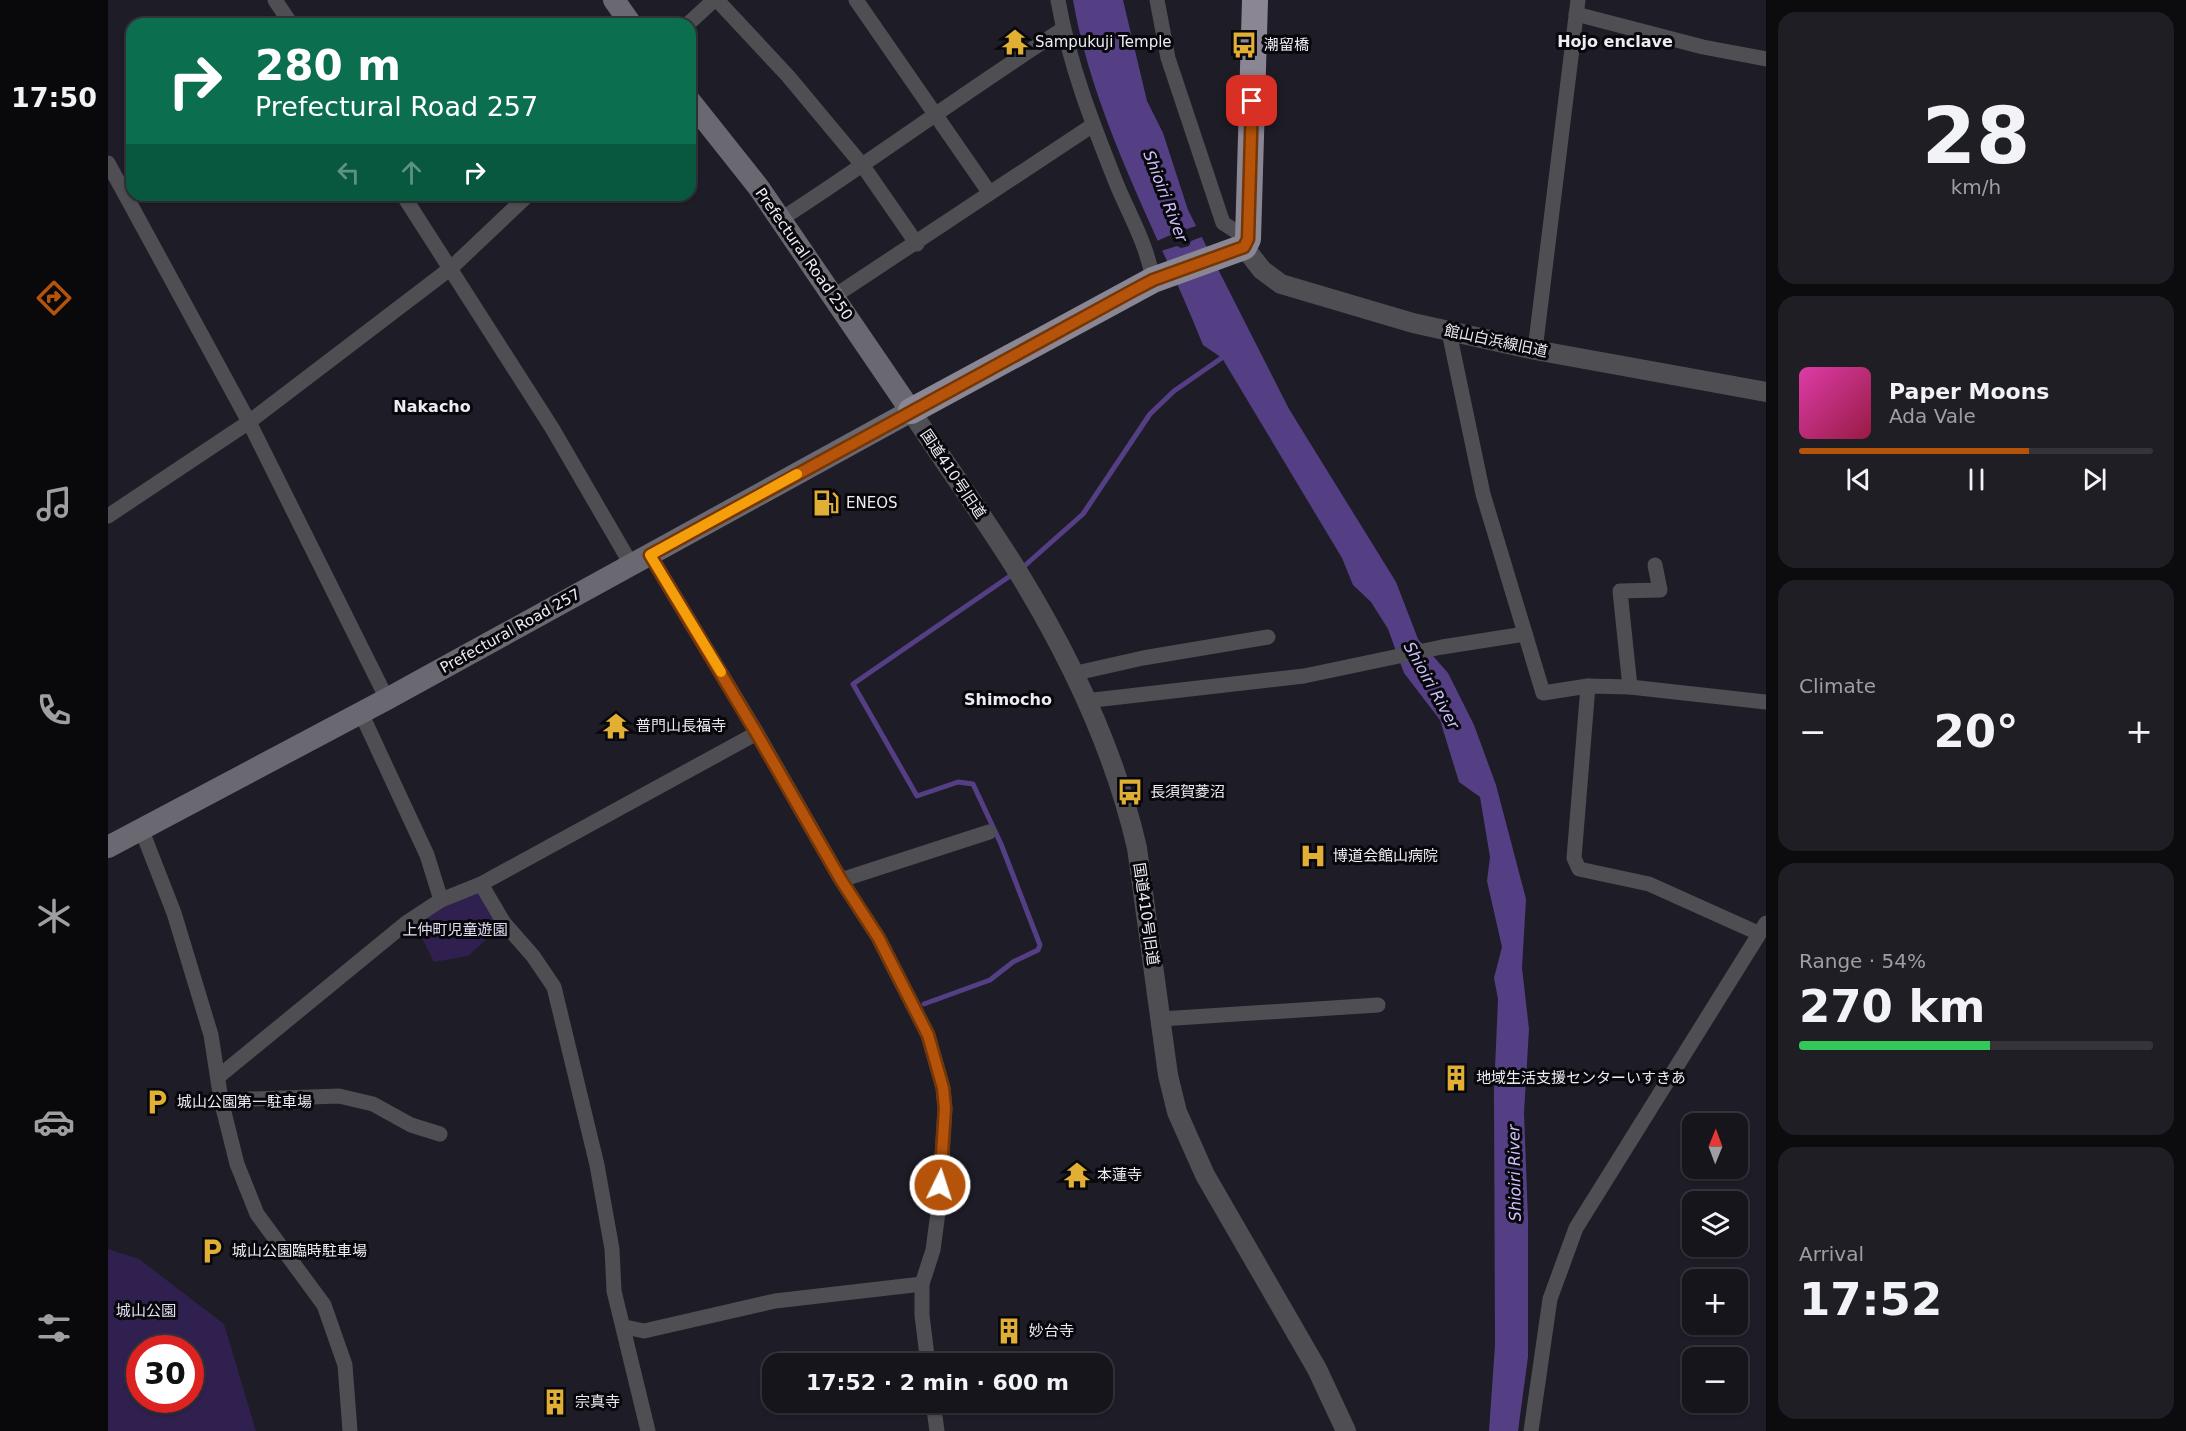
<!DOCTYPE html>
<meta charset="utf-8">
<style>
body{margin:0;font-family:"DejaVu Sans","Noto Sans JP",sans-serif;background:#1f1e25;color:#f1f3f6;height:100vh;display:flex;flex-direction:column;font-size:22px;white-space:nowrap}
*{box-sizing:border-box;margin:0}
p{font-size:20px;color:#9e9fa3}
.icon{flex:none;width:33px;height:33px;fill:none;stroke:currentColor;stroke-width:2;stroke-linecap:round;stroke-linejoin:round}
.map{position:relative;flex:1;overflow:hidden}
.details{display:flex;flex-direction:column;gap:12px;padding:12px;background:#0c0c0f;width:420px}
.details>*{flex:none}
.guide{position:absolute;left:18px;top:18px;width:570px;height:183px;border-radius:18px;box-shadow:0 2px 4px #0004,0 0 0 2px #35343b;background:#0b6e4f;color:#fff;overflow:hidden}
.needle{width:39px;rotate:1deg}
.tools{position:absolute;left:1574px;top:1113px;display:grid;gap:12px}
.tools a{display:grid;place-items:center;width:66px;height:66px;border-radius:12px;background:#16151c;box-shadow:0 2px 4px #0004,0 0 0 2px #35343b;font-size:30px}
.speed{position:absolute;left:18px;top:1335px;display:flex;gap:12px;font-size:30px;font-weight:700;text-align:center}
.speed>*{display:grid;place-content:center;width:78px;height:78px;border-radius:50%;background:#16151c;box-shadow:0 2px 4px #0004,0 0 0 2px #35343b;line-height:1}
.speed .limit{border:9px solid #d22;background:#fff;color:#111}
.pin{position:absolute;display:grid;place-items:center;width:51px;height:51px;color:#fff;margin:-26px;border-radius:12px;box-shadow:0 3px 9px #0006}
.me{position:absolute;width:66px;margin:-33px;rotate:4deg;stroke-linejoin:round;filter:drop-shadow(0 0 4px #0008)}
.turn{display:flex;align-items:center;gap:21px;height:126px;padding:0 30px;font-size:27px}
.turn .icon{width:78px;height:78px;stroke-width:2.5}
.turn b{display:block;font-size:42px;line-height:51px}
.lanes{display:flex;align-items:center;height:57px;padding:0 30px;background:#0003;justify-content:center;gap:30px;direction:ltr}
.lanes .off{opacity:.35}
.big{font-size:45px;font-weight:800;line-height:1.1}
.details .card{flex:1;display:flex;flex-direction:column;justify-content:center;gap:9px;min-width:0;padding:0 21px;border-radius:18px;background:#1f1e25}
.details .dial{align-items:center;gap:0}
.dial b{font-size:78px;line-height:1}
.song{display:flex;align-items:center;gap:18px}
.cover{width:72px;height:72px;border-radius:9px;background:linear-gradient(135deg,hsl(320 70% 55%),hsl(340 70% 35%))}
.played{height:6px;border-radius:3px;background:linear-gradient(90deg,#b45309 65%,#35343b 65%)}
.keys{display:flex;justify-content:space-around;direction:ltr}
.heat{display:flex;justify-content:space-between;align-items:center;font-size:33px;direction:ltr}
.charge{height:9px;border-radius:4px;background:linear-gradient(90deg,#34c759 54%,#35343b 0)}
.trip{position:absolute;left:654px;top:1353px;width:351px;height:60px;border-radius:18px;background:#16151c;box-shadow:0 2px 4px #0004,0 0 0 2px #35343b;font-weight:800;line-height:60px;text-align:center}
main{display:flex;flex:1;min-height:0}
.menu{display:flex;flex-direction:column;width:108px;justify-content:space-around;align-items:center;background:#09080b;color:#9e9fa3}
.menu .icon{width:42px;height:42px}
.menu .current{color:#b45309}
.menu b{font-size:27px;color:#f1f3f6}
.map>svg:first-child{display:block}
.green{fill:#2f204f;fill-rule:evenodd}
.water{fill:#543f85}
.pier{fill:#1e1c26}
.lines{fill:none;stroke-linecap:round;stroke-linejoin:round}
.stream{stroke:#543f85;stroke-width:5}
.minor{stroke:#4f4e53;stroke-width:15}
.tertiary{stroke:#4f4e53;stroke-width:20}
.secondary{stroke:#6a6972;stroke-width:22}
.trunk{stroke:#8a8694;stroke-width:26}
.route-casing{stroke:#753606;stroke-width:15}
.route{stroke:#b45309;stroke-width:10}
.slow{stroke:#f59e0b;stroke-width:10}
.labels{text-anchor:middle;stroke-width:6;stroke-linejoin:round;paint-order:stroke}
.poi-label{font-size:15px;fill:#edebf3;stroke:#08070b;text-anchor:start}
.street-label{font-size:15px;fill:#edebf3;stroke:#08070b}
.park-label{font-size:15px;fill:#e2def3;stroke:#08070b}
.neighbourhood-label{font-size:16px;font-weight:bold;fill:#edebf3;stroke:#08070b}
.water-label{font-size:16px;font-style:italic;fill:#cfc1ff;stroke:#08070b}
</style>
<main>
<nav class="menu">
<b>17:50</b>
<svg class="icon current" aria-label="directions" viewBox="0 0 24 24"><path d="M12 3l9 9-9 9-9-9zM9 14v-3h6M13 9l2 2-2 2"/></svg>
<svg class="icon" aria-label="music" viewBox="0 0 24 24"><path d="M9 18V5l10-2v13"/><circle cx="6" cy="18" r="3"/><circle cx="16" cy="16" r="3"/></svg>
<svg class="icon" aria-label="phone" viewBox="0 0 24 24"><path d="M5 4h4l2 5-3 2q2 4 5 5l2-3 5 2v4C11 20 4 13 5 4z"/></svg>
<svg class="icon" aria-label="climate" viewBox="0 0 24 24"><path d="M12 3v18M4 7l16 10M4 17L20 7"/></svg>
<svg class="icon" aria-label="car" viewBox="0 0 24 24"><path d="M5 17H2v-5l4-1 3-4h7l3 4 3 1v5h-3M9 17h6M6 11h13"/><circle cx="7" cy="17" r="2"/><circle cx="17" cy="17" r="2"/></svg>
<svg class="icon" aria-label="filters" viewBox="0 0 24 24"><path d="M4 7h16M4 17h16"/><circle cx="9" cy="7" r="2"/><circle cx="15" cy="17" r="2"/></svg>
</nav>
<div class="map">
<svg width="1658" height="1431" viewBox="0 0 1658 1431">
<rect width="100%" height="100%" fill="#1e1c26"/>
<!-- green -->
<g class="green">
<path d="M370,891L392,927L360,956L326,962L307,924L335,905Z"/>
<path d="M0,1249L31,1259L116,1324L148,1431H0ZM32,1348H82V1400H32Z"/>
</g>
<!-- water -->
<path class="water" d="M965,0H1015L1039,101L1055,133L1080,210L1181,409L1288,582L1310,639L1340,673L1366,725L1388,785L1418,899L1414,968L1421,1029L1416,1113L1420,1219V1357L1410,1431H1381L1387,1345L1386,1092L1390,999L1386,978L1394,947L1379,881L1382,857L1372,797L1351,782L1332,720L1296,673L1280,629L1263,602L1245,585L1234,558L1114,358L1095,345C1050,232 986,121 965,0Z"/>
<!-- pier -->
<path class="pier" d="M1091,225L1096,236L1083,241L1081,246L1073,248L1069,246L1053,251L1049,241L1065,234L1067,230L1074,227L1079,229Z"/>
<g class="lines">
<!-- stream -->
<g class="stream">
<path d="M913,569L975,514L1042,414L1066,391L1118,355"/>
<path d="M816,1004L882,980L905,962L930,950L932,945L893,844L865,784L850,782L809,796L745,684L905,574"/>
</g>
<!-- minor -->
<g class="minor">
<path d="M167,0L183,24"/>
<path d="M609,0L680,76L755,166L809,244"/>
<path d="M748,0L881,192"/>
<path d="M950,0C961,64 985,125 1009,185C1023,218 1039,245 1045,280"/>
<path d="M1049,0L1060,58L1115,223L1140,239"/>
<path d="M1468,14L1595,47L1658,59"/>
<path d="M580,24L606,0"/>
<path d="M0,163L141,422L279,699"/>
<path d="M295,195L444,428L523,564"/>
<path d="M673,219C768,158 859,90 955,29"/>
<path d="M725,297L985,125"/>
<path d="M1341,332L1375,494L1435,693L1480,686L1522,687L1658,702"/>
<path d="M1427,350L1470,0"/>
<path d="M0,516L141,422L343,268L420,195"/>
<path d="M542,555L649,733L733,880L770,937L820,1035L835,1088L837,1109L831,1205L825,1250L814,1284V1315L820,1364"/>
<path d="M964,674L1035,658L1160,637"/>
<path d="M1480,686L1466,858L1471,869L1541,884L1650,933"/>
<path d="M1522,687L1512,591L1552,590L1547,565"/>
<path d="M977,701L1196,676L1334,647L1417,634"/>
<path d="M34,831L66,913L103,1035L113,1100L129,1164L149,1214L216,1305L237,1365L242,1431"/>
<path d="M733,880L881,832"/>
<path d="M373,884L396,923L425,956L446,987L489,1165L504,1249L506,1291L540,1431"/>
<path d="M333,900L373,884L649,733"/>
<path d="M1053,1019L1270,1005"/>
<path d="M110,1077L298,923L333,900L319,855L253,713"/>
<path d="M113,1100L231,1096L265,1104L303,1125L332,1134"/>
<path d="M517,1327L536,1331L667,1301L814,1284"/>
<path d="M825,1402L829,1431"/>
<path d="M1423,1431L1442,1299L1468,1228L1658,923"/>
</g>
<!-- tertiary -->
<g class="tertiary">
<path d="M1136,247L1154,270L1173,284L1305,323L1427,350L1658,392"/>
<path d="M803,411C838,465 876,517 910,572C961,655 1007,752 1029,848L1060,1075L1069,1112L1097,1175L1209,1369L1238,1431"/>
</g>
<!-- secondary -->
<g class="secondary">
<path d="M506,0L523,24"/>
<path d="M0,847L279,699L803,411L651,188L582,101"/>
</g>
<!-- trunk -->
<path class="trunk" d="M803,411L1045,280L1136,247L1140,239L1147,0"/>
</g>
<g class="lines">
<!-- route casing -->
<g class="route-casing">
<path id="route" d="M832,1185L837,1108L835,1088L820,1035L770,937L733,880L649,734L542,555L1026,290L1045,280L1136,247L1140,239L1144,101"/>
</g>
<!-- route -->
<use href="#route" class="route"/>
<!-- slow -->
<path class="slow" d="M613,672L542,555L689,474"/>
</g>
<!-- icons -->
<defs>
<g id="temple-bare" transform="scale(2.07)"><path d="M0-6L5-2H3V0L6.5 2.5H4V6H1.5V3h-3V6H-4V2.5H-6.5L-3 0V-2H-5Z" fill="#e1af34" stroke="#08070b" stroke-width="2.5" paint-order="stroke"/></g>
<g id="bus-bare" transform="scale(2.07)"><path d="M-5-6H5V4H4V6H2V4H-2V6H-4V4H-5ZM-3.5-4V0h7V-4ZM-3.5 1.2v1.5H-2V1.2ZM2 1.2v1.5H3.5V1.2Z" fill="#e1af34" stroke="#08070b" stroke-width="2.5" paint-order="stroke"/></g>
<g id="fuel-bare" transform="scale(2.07)"><path d="M-5.5-6h7V0h2V4h1.3V-2.5L3-4.5l.8-.8L6-3V5H2.5V1h-1V6h-7ZM-4.2-4.7v3.2H.2V-4.7Z" fill="#e1af34" stroke="#08070b" stroke-width="2.5" paint-order="stroke"/></g>
<g id="hospital-bare" transform="scale(2.07)"><path d="M-5-5h3v3.5h4V-5h3V5h-3V1.5h-4V5h-3Z" fill="#e1af34" stroke="#08070b" stroke-width="2.5" paint-order="stroke"/></g>
<g id="building-bare" transform="scale(2.07)"><path d="M-4-6H4V6H1V3H-1V6H-4ZM-2.5-4.3h1.7v1.8h-1.7ZM.8-4.3h1.7v1.8H.8ZM-2.5-1h1.7V.8h-1.7ZM.8-1h1.7V.8H.8Z" fill="#e1af34" stroke="#08070b" stroke-width="2.5" paint-order="stroke"/></g>
<g id="parking-bare" transform="scale(2.07)"><path d="M-3.5-5.5H1a3.5 3.5 0 0 1 0 7H-1V5.5H-3.5ZM-1-3.4V-.6H.8a1.4 1.4 0 0 0 0-2.8Z" fill="#e1af34" stroke="#08070b" stroke-width="2.5" paint-order="stroke"/></g>
</defs>
<g fill-rule="evenodd">
<use href="#temple-bare" x="907" y="42"/>
<use href="#bus-bare" x="1136" y="45"/>
<use href="#fuel-bare" x="718" y="503"/>
<use href="#temple-bare" x="508" y="726"/>
<use href="#bus-bare" x="1022" y="792"/>
<use href="#hospital-bare" x="1205" y="856"/>
<use href="#building-bare" x="1348" y="1078"/>
<use href="#parking-bare" x="49" y="1102"/>
<use href="#temple-bare" x="969" y="1175"/>
<use href="#parking-bare" x="104" y="1251"/>
<use href="#building-bare" x="901" y="1331"/>
<use href="#building-bare" x="447" y="1402"/>
</g>
<g class="labels">
<!-- poi labels -->
<g class="poi-label">
<text x="927" y="47">Sampukuji Temple</text>
<text x="1156" y="50">潮留橋</text>
<text x="738" y="508">ENEOS</text>
<text x="528" y="731">普門山長福寺</text>
<text x="1042" y="797">長須賀菱沼</text>
<text x="1225" y="861">博道会館山病院</text>
<text x="1368" y="1083">地域生活支援センターいすきあ</text>
<text x="69" y="1107">城山公園第一駐車場</text>
<text x="989" y="1180">本蓮寺</text>
<text x="124" y="1256">城山公園臨時駐車場</text>
<text x="921" y="1336">妙台寺</text>
<text x="467" y="1407">宗真寺</text>
</g>
<!-- street labels -->
<g class="street-label">
<text transform="translate(696 254) rotate(55)" y="5">Prefectural Road 250</text>
<text transform="translate(1388 341) rotate(12)" y="5">館山白浜線旧道</text>
<text transform="translate(845 474) rotate(56)" y="5">国道410号旧道</text>
<text transform="translate(402 631) rotate(-29)" y="5">Prefectural Road 257</text>
<text transform="translate(1038 914) rotate(82)" y="5">国道410号旧道</text>
</g>
<!-- park labels -->
<g class="park-label">
<text x="347" y="935">上仲町児童遊園</text>
<text x="38" y="1316">城山公園</text>
</g>
<!-- neighbourhood labels -->
<g class="neighbourhood-label">
<text x="1507" y="47">Hojo enclave</text>
<text x="324" y="412">Nakacho</text>
<text x="900" y="705">Shimocho</text>
</g>
<!-- water labels -->
<g class="water-label">
<text transform="translate(1058 196) rotate(69)" y="6">Shioiri River</text>
<text transform="translate(1324 685) rotate(61)" y="6">Shioiri River</text>
<text transform="translate(1406 1173) rotate(-91)" y="6">Shioiri River</text>
</g>
</g>
</svg>
<div class="tools">
<a><svg class="needle" viewBox="-14 -14 28 28"><path d="M0-13l5 13h-10z" fill="#e53935"/><path d="M0 13l5-13h-10z" fill="#9e9fa3"/></svg></a>
<a><svg class="icon" aria-label="layers" viewBox="0 0 24 24"><path d="M12 4l9 5-9 5-9-5zM3 14l9 5 9-5"/></svg></a>
<a>+</a>
<a>−</a>
</div>
<div class="speed"><div class="limit">30</div></div>
<div class="pin" style="left:1144px;top:101px;background:#d93025"><svg class="icon" aria-label="arrive" viewBox="0 0 24 24"><path d="M6 21V4h12l-3 4 3 4H6"/></svg></div>
<svg class="me" style="left:832px;top:1185px" viewBox="-20 -20 40 40"><circle r="17" fill="#b45309" stroke="#fff" stroke-width="3"/><path d="M0-11L8 9 0 5-8 9z" fill="#fff"/></svg>
<div class="trip">17:52 · 2 min · 600 m</div>
<div class="guide">
<div class="turn"><svg class="icon" aria-label="right" viewBox="0 0 24 24"><path d="M7 20v-9h11M14 6l5 5-5 5"/></svg><div><b>280 m</b>Prefectural Road 257</div></div>
<div class="lanes"><svg class="icon off" aria-label="left" viewBox="0 0 24 24"><path d="M17 20v-9H6M10 6l-5 5 5 5"/></svg><svg class="icon off" aria-label="ahead" viewBox="0 0 24 24"><path d="M12 20V5M6 11l6-6 6 6"/></svg><svg class="icon" aria-label="right" viewBox="0 0 24 24"><path d="M7 20v-9h11M14 6l5 5-5 5"/></svg></div>
</div>
</div>
<section class="details">
<div class="card dial"><b>28</b><p>km/h</p></div>
<div class="card">
<div class="song"><i class="cover"></i><div><b>Paper Moons</b><p>Ada Vale</p></div></div>
<div class="played"></div>
<div class="keys"><svg class="icon" aria-label="previous" viewBox="0 0 24 24"><path d="M18 5L8 12l10 7zM5 5v14"/></svg><svg class="icon" aria-label="pause" viewBox="0 0 24 24"><path d="M8 5v14M16 5v14"/></svg><svg class="icon" aria-label="next" viewBox="0 0 24 24"><path d="M6 5l10 7-10 7zM19 5v14"/></svg></div>
</div>
<div class="card"><p>Climate</p>
<div class="heat"><a>−</a><b class="big">20°</b><a>+</a></div>
</div>
<div class="card"><p>Range · 54%</p><b class="big">270 km</b><div class="charge"></div></div>
<div class="card"><p>Arrival</p><b class="big">17:52</b></div>
</section>
</main>
